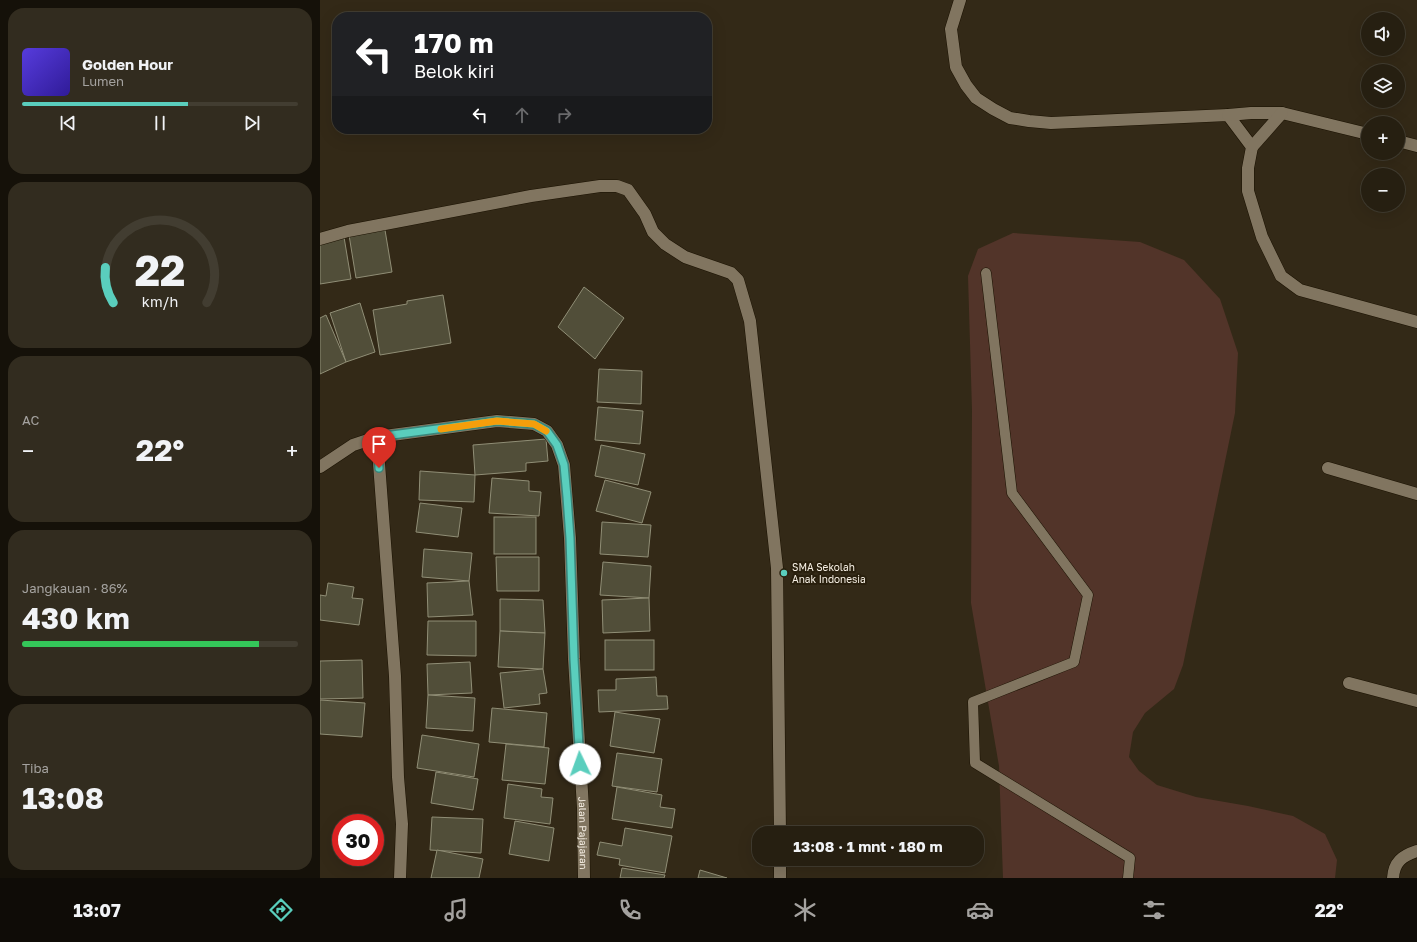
<!DOCTYPE html>
<html lang="id">
<meta charset="utf-8">
<style>
body{margin:0;font-family:"Golos Text",sans-serif;background:#322c1f;color:#f1f3f6;height:100vh;display:flex;flex-direction:column;font-size:15px;white-space:nowrap}
*{box-sizing:border-box;margin:0}
p{font-size:13px;color:#a4a29f}
.icon{flex:none;width:22px;height:22px;fill:none;stroke:currentColor;stroke-width:2;stroke-linecap:round;stroke-linejoin:round}
.map{position:relative;flex:1;overflow:hidden}
.panel{display:flex;flex-direction:column;gap:8px;padding:8px;background:#151109;width:320px}
.panel>*{flex:none}
.banner{position:absolute;left:12px;top:12px;width:380px;height:122px;border-radius:16px;box-shadow:0 4px 16px #0002,0 0 0 1px #423d31;background:#202124;color:#fff;overflow:hidden}
.controls{position:absolute;left:1041px;top:12px;display:grid;gap:8px}
.controls a{display:grid;place-items:center;width:44px;height:44px;border-radius:50%;background:#261f11;box-shadow:0 4px 16px #0002,0 0 0 1px #423d31;font-size:20px}
.speed{position:absolute;left:12px;top:814px;display:flex;gap:8px;font-size:20px;font-weight:700;text-align:center}
.speed>*{display:grid;place-content:center;width:52px;height:52px;border-radius:50%;background:#261f11;box-shadow:0 4px 16px #0002,0 0 0 1px #423d31;line-height:1}
.speed .limit{border:6px solid #d22;background:#fff;color:#111}
.pin{position:absolute;display:grid;place-items:center;width:34px;height:34px;color:#fff;margin:-41px -17px;border-radius:50% 50% 50% 0;rotate:-45deg;box-shadow:0 0 4px #0007}
.pin .icon{rotate:45deg}
.me{position:absolute;width:44px;margin:-22px;rotate:357deg;stroke-linejoin:round;filter:drop-shadow(0 0 3px #0008)}
.turn{display:flex;align-items:center;gap:14px;height:84px;padding:0 16px;font-size:18px}
.turn .icon{width:52px;height:52px;stroke-width:2.5}
.turn b{display:block;font-size:28px;line-height:34px}
.lanes{display:flex;align-items:center;height:38px;padding:0 16px;background:#0003;justify-content:center;gap:20px;direction:ltr}
.lanes .off{opacity:.35}
.big{font-size:30px;font-weight:700;line-height:1.1}
.panel .card{flex:1;display:flex;flex-direction:column;justify-content:center;gap:6px;min-width:0;padding:0 14px;border-radius:16px;background:#322c1f}
.panel .dial{align-items:center;gap:0}
.dial svg{height:104px;overflow:visible;fill:none;stroke:#423d31;stroke-width:7;stroke-linecap:round;text-anchor:middle}
.dial text{fill:#f1f3f6;stroke:none}
.song{display:flex;align-items:center;gap:12px}
.cover{width:48px;height:48px;border-radius:6px;background:linear-gradient(135deg,hsl(250 70% 55%),hsl(250 70% 35%))}
.played{height:4px;border-radius:2px;background:linear-gradient(90deg,#5acebd 60%,#423d31 60%)}
.keys{display:flex;justify-content:space-around;direction:ltr}
.heat{display:flex;justify-content:space-between;align-items:center;font-size:22px;direction:ltr}
.charge{height:6px;border-radius:3px;background:linear-gradient(90deg,#34c759 86%,#423d31 0)}
.trip{position:absolute;left:432px;top:826px;width:232px;height:40px;border-radius:16px;background:#261f11;box-shadow:0 4px 16px #0002,0 0 0 1px #423d31;font-weight:700;line-height:40px;text-align:center}
.dock{display:flex;height:64px;justify-content:space-around;align-items:center;background:#0f0c07;color:#a4a29f}
.dock .icon{width:28px;height:28px}
.dock .active{color:#5acebd}
.dock b{font-size:18px;color:#f1f3f6}
main{display:flex;flex:1;min-height:0}
.map>svg:first-child{display:block}
.green{fill:#523429}
.building{fill:#514e39;stroke:#908e76}
.lines{fill:none;stroke-linecap:round;stroke-linejoin:round}
.lane-casing{stroke:#1b1202;stroke-width:11}
.street-casing{stroke:#1b1202;stroke-width:13}
.lane{stroke:#817560;stroke-width:10}
.street{stroke:#817560;stroke-width:12}
.route-casing{stroke:#3a867b;stroke-width:10}
.route{stroke:#5acebd;stroke-width:7}
.slow{stroke:#f59e0b;stroke-width:7}
.poi-dot{fill:#5acebd;stroke:#291f0d;stroke-width:1.5}
.labels{text-anchor:middle;stroke-width:4;stroke-linejoin:round;paint-order:stroke}
.poi-label{font-size:10px;fill:#f6efe4;stroke:#291f0d;text-anchor:start}
.street-label{font-size:10px;fill:#f6efe4;stroke:#291f0d}
</style>
<main>
<section class="panel">
<div class="card">
<div class="song"><i class="cover"></i><div><b>Golden Hour</b><p>Lumen</p></div></div>
<div class="played"></div>
<div class="keys"><svg class="icon" aria-label="previous" viewBox="0 0 24 24"><path d="M18 5L8 12l10 7zM5 5v14"/></svg><svg class="icon" aria-label="pause" viewBox="0 0 24 24"><path d="M8 5v14M16 5v14"/></svg><svg class="icon" aria-label="next" viewBox="0 0 24 24"><path d="M6 5l10 7-10 7zM19 5v14"/></svg></div>
</div>
<div class="card dial"><svg viewBox="0 0 100 80">
<path d="M14 69A42 42 0 1 1 86 69"/>
<path d="M14 69A42 42 0 0 1 8 42" stroke="#5acebd"/>
<text x="50" y="56" font-size="32" font-weight="700">22</text>
<text x="50" y="72" font-size="11">km/h</text>
</svg></div>
<div class="card"><p>AC</p>
<div class="heat"><a>−</a><b class="big">22°</b><a>+</a></div>
</div>
<div class="card"><p>Jangkauan · 86%</p><b class="big">430 km</b><div class="charge"></div></div>
<div class="card"><p>Tiba</p><b class="big">13:08</b></div>
</section>
<div class="map">
<svg width="1097" height="878" viewBox="0 0 1097 878">
<rect width="100%" height="100%" fill="#332917"/>
<!-- green -->
<path class="green" d="M693,233L820,242L864,260L900,299L918,353L915,413L863,665L854,689L825,713L813,732L809,757L819,771L837,785L876,797L928,806L973,816L1005,834L1017,860L1015,878H683L679,766L651,603L652,410L648,276L658,249Z"/>
<!-- building -->
<g class="building">
<path d="M65,230L72,272L36,278L29,235Z"/>
<path d="M24,237L31,279L0,284V241Z"/>
<path d="M264,287L304,318L275,359L238,327Z"/>
<path d="M123,295L131,343L60,355L53,310L87,304V301Z"/>
<path d="M40,303L55,352L26,362L10,313Z"/>
<path d="M6,315L26,362L0,374V318Z"/>
<path d="M279,369L322,371L321,404L277,402Z"/>
<path d="M278,407L323,411L320,444L275,440Z"/>
<path d="M226,439L228,461L206,463V471L155,475L153,445Z"/>
<path d="M281,445L325,454L318,485L275,476Z"/>
<path d="M100,471L155,475L154,502L99,500Z"/>
<path d="M172,478L209,481V491L221,492L219,516L169,513Z"/>
<path d="M285,480L331,492L322,523L276,511Z"/>
<path d="M100,503L142,508L138,537L96,532Z"/>
<rect x="174" y="517" width="42" height="37"/>
<path d="M282,522L331,525L328,557L280,554Z"/>
<path d="M104,549L152,553L149,581L102,577Z"/>
<path d="M176,557H219V591H177Z"/>
<path d="M283,562L331,566L329,598L280,595Z"/>
<path d="M149,581L153,615L108,617L107,583Z"/>
<path d="M8,583L34,587L32,598L43,599L39,625L0,620V595L6,596Z"/>
<path d="M329,598L330,631L283,633L282,600Z"/>
<path d="M180,599L223,600L225,633L180,631Z"/>
<path d="M108,621H156V656L107,655Z"/>
<path d="M180,631L225,633L223,669L178,667Z"/>
<rect x="285" y="640" width="49" height="30"/>
<path d="M42,660L43,698L0,699V661Z"/>
<path d="M150,662L152,693L108,695L107,664Z"/>
<path d="M223,669L227,693L219,694L220,704L184,708L180,673Z"/>
<path d="M336,677L337,696H347L348,709L279,712L278,690H296V679Z"/>
<path d="M108,695L155,698L153,731L106,728Z"/>
<path d="M0,700L45,703L42,737L0,734Z"/>
<path d="M172,708L227,713L224,747L169,742Z"/>
<path d="M295,712L340,719L334,753L290,746Z"/>
<path d="M102,735L159,744L154,777L97,768Z"/>
<path d="M186,744L229,748L225,784L182,780Z"/>
<path d="M297,753L342,759L337,792L292,786Z"/>
<path d="M116,772L158,779L153,810L111,803Z"/>
<path d="M188,784L222,789L221,797L233,798L230,824L184,818Z"/>
<path d="M297,787L342,795L340,807L355,809L352,828L292,819Z"/>
<path d="M112,817L163,819L161,853L110,850Z"/>
<path d="M195,821L234,828L229,861L189,854Z"/>
<path d="M305,828L352,836L345,873L299,865L300,859L277,855L280,842L302,846Z"/>
<path d="M117,850L163,859L159,878H111Z"/>
<path d="M302,868L345,875L344,878H300Z"/>
<path d="M380,870L407,878H378Z"/>
</g>
<g class="lines">
<!-- lane casing -->
<g class="lane-casing">
<path id="lane" d="M666,273L692,493L768,595L754,662L653,702L655,763L810,858L808,878"/>
</g>
<!-- street casing -->
<g class="street-casing">
<g id="street">
<path d="M640,0L631,29L636,67L646,85L656,98L673,109L690,118L709,121L731,123L908,115L932,147L928,168V191L942,237L961,276L980,290L1097,322"/>
<path d="M908,115L931,113H962L1048,134"/>
<path d="M1078,141L1097,146"/>
<path d="M932,147L962,113"/>
<path d="M0,239L28,231L211,196L280,186H297L308,190L325,214L333,232L345,244L365,257L411,273L418,280L430,321L457,568L460,833"/>
<path d="M57,437L75,676L78,777L82,824L80,878"/>
<path id="s1" d="M0,467L33,445L57,437L177,421L214,424L227,431L237,445L244,465L250,538L254,659L263,808L264,878"/>
<path d="M1008,468L1097,494"/>
<path d="M1029,683L1097,701"/>
<path d="M460,859V878"/>
<path d="M1073,878C1074,862 1082,856 1097,851"/>
</g>
</g>
<!-- lane -->
<use href="#lane" class="lane"/>
<!-- street -->
<use href="#street" class="street"/>
</g>
<g class="lines">
<!-- route casing -->
<g class="route-casing">
<path id="route" d="M59,468L57,437L177,421L214,424L227,431L237,445L244,465L247,497L250,538L254,659L260,764"/>
</g>
<!-- route -->
<use href="#route" class="route"/>
<!-- slow -->
<path class="slow" d="M121,429L177,421L214,424L226,431"/>
</g>
<!-- markers -->
<circle class="poi-dot" cx="464" cy="573" r="4"/>
<g class="labels">
<!-- poi labels -->
<g class="poi-label">
<text x="472" y="571">SMA Sekolah<tspan x="472" dy="12">Anak Indonesia</tspan></text>
</g>
<!-- street labels -->
<g class="street-label">
<text dy="4" stroke="none"><textPath href="#s1" startOffset="645">Jalan Pajajaran</textPath></text>
</g>
</g>
</svg>
<div class="controls">
<a><svg class="icon" aria-label="sound" viewBox="0 0 24 24"><path d="M4 9h4l5-4v14l-5-4H4zM17 9q2 3 0 6"/></svg></a>
<a><svg class="icon" aria-label="layers" viewBox="0 0 24 24"><path d="M12 4l9 5-9 5-9-5zM3 14l9 5 9-5"/></svg></a>
<a>+</a>
<a>−</a>
</div>
<div class="speed"><div class="limit">30</div></div>
<div class="pin" style="left:59px;top:468px;background:#d93025"><svg class="icon" aria-label="arrive" viewBox="0 0 24 24"><path d="M6 21V4h12l-3 4 3 4H6"/></svg></div>
<svg class="me" style="left:260px;top:764px" viewBox="-20 -20 40 40"><circle r="19" fill="#fff"/><path d="M0-13L10 11 0 6-10 11z" fill="#5acebd"/></svg>
<div class="trip">13:08 · 1 mnt · 180 m</div>
<div class="banner">
<div class="turn"><svg class="icon" aria-label="left" viewBox="0 0 24 24"><path d="M17 20v-9H6M10 6l-5 5 5 5"/></svg><div><b>170 m</b>Belok kiri</div></div>
<div class="lanes"><svg class="icon" aria-label="left" viewBox="0 0 24 24"><path d="M17 20v-9H6M10 6l-5 5 5 5"/></svg><svg class="icon off" aria-label="ahead" viewBox="0 0 24 24"><path d="M12 20V5M6 11l6-6 6 6"/></svg><svg class="icon off" aria-label="right" viewBox="0 0 24 24"><path d="M7 20v-9h11M14 6l5 5-5 5"/></svg></div>
</div>
</div>
</main>
<nav class="dock">
<b>13:07</b>
<svg class="icon active" aria-label="directions" viewBox="0 0 24 24"><path d="M12 3l9 9-9 9-9-9zM9 14v-3h6M13 9l2 2-2 2"/></svg>
<svg class="icon" aria-label="music" viewBox="0 0 24 24"><path d="M9 18V5l10-2v13"/><circle cx="6" cy="18" r="3"/><circle cx="16" cy="16" r="3"/></svg>
<svg class="icon" aria-label="phone" viewBox="0 0 24 24"><path d="M5 4h4l2 5-3 2q2 4 5 5l2-3 5 2v4C11 20 4 13 5 4z"/></svg>
<svg class="icon" aria-label="climate" viewBox="0 0 24 24"><path d="M12 3v18M4 7l16 10M4 17L20 7"/></svg>
<svg class="icon" aria-label="car" viewBox="0 0 24 24"><path d="M5 17H2v-5l4-1 3-4h7l3 4 3 1v5h-3M9 17h6M6 11h13"/><circle cx="7" cy="17" r="2"/><circle cx="17" cy="17" r="2"/></svg>
<svg class="icon" aria-label="filters" viewBox="0 0 24 24"><path d="M4 7h16M4 17h16"/><circle cx="9" cy="7" r="2"/><circle cx="15" cy="17" r="2"/></svg>
<b>22°</b>
</nav>
